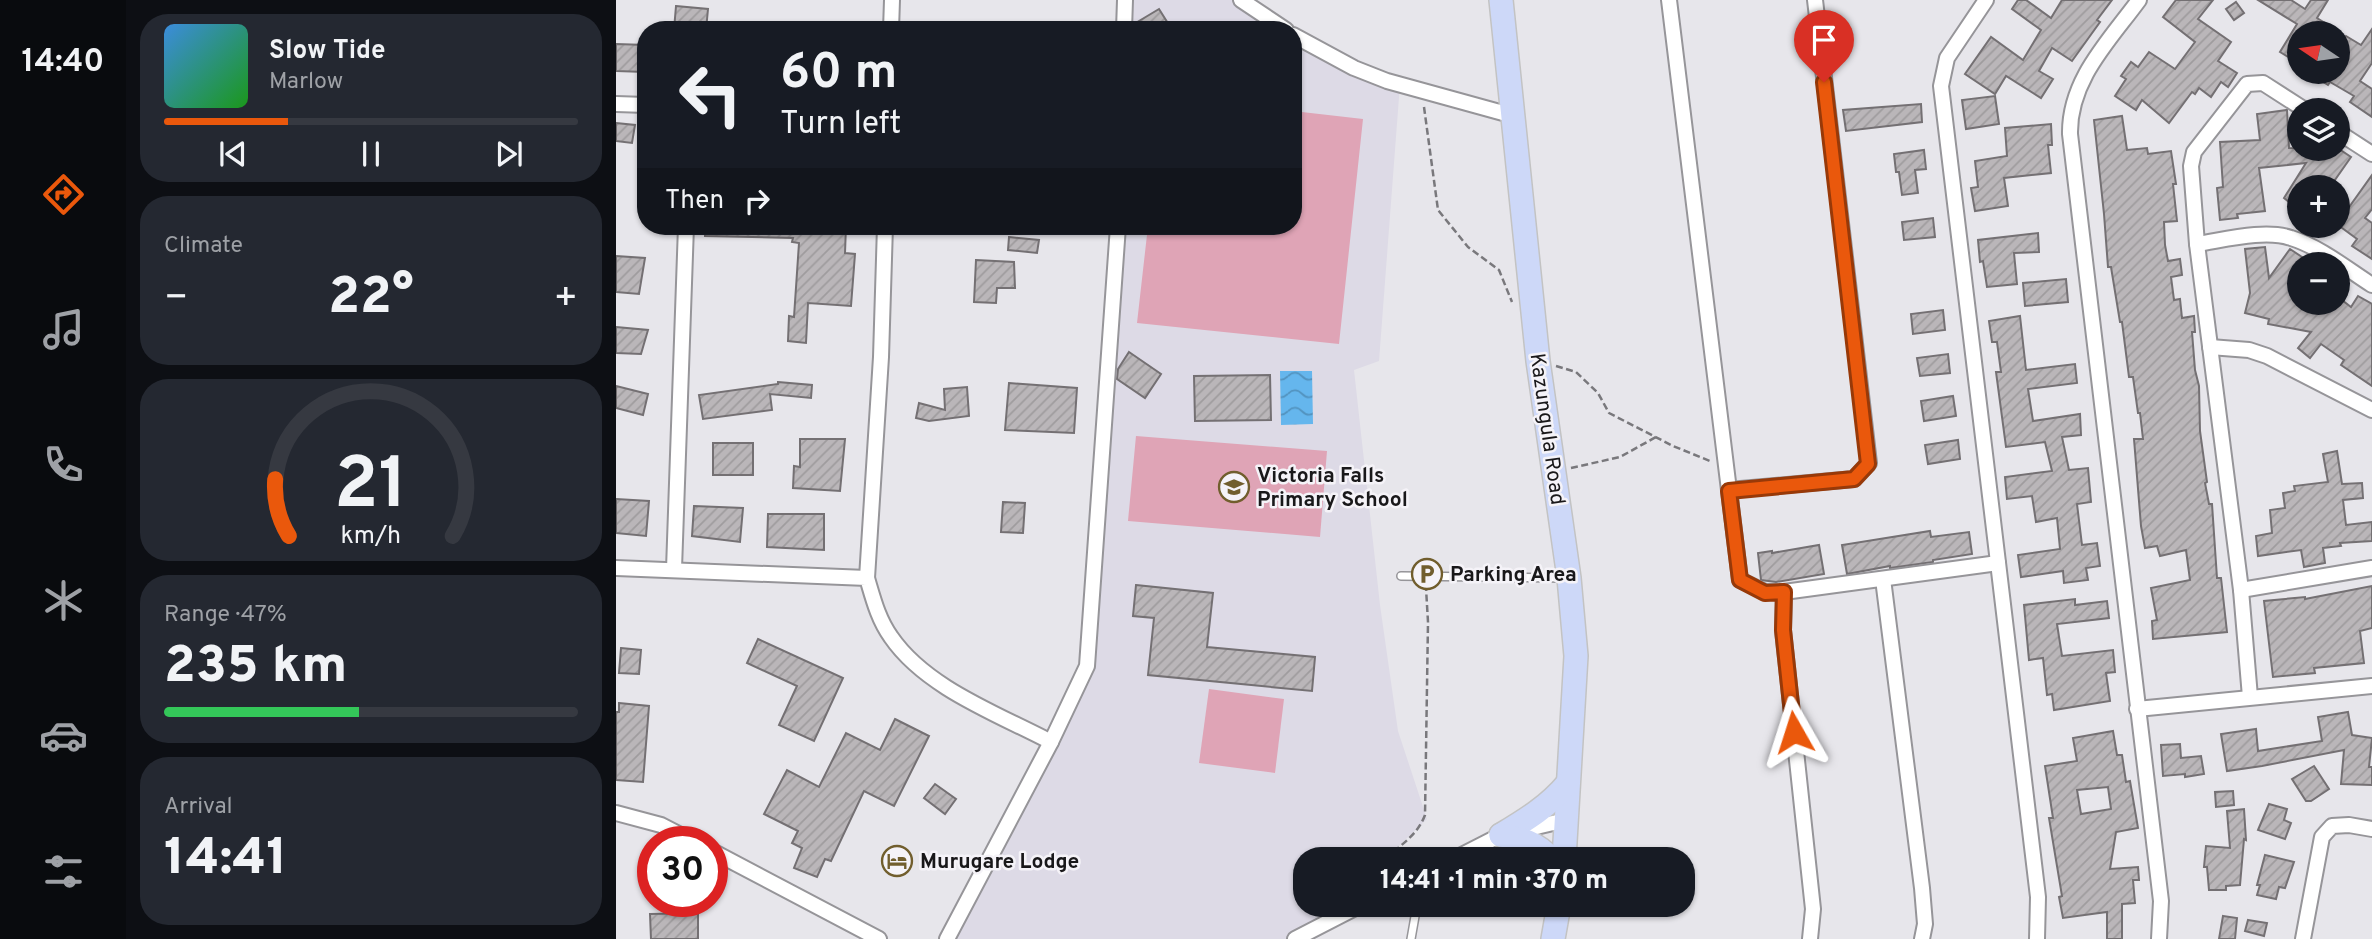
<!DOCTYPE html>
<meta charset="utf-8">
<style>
body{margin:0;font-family:Overpass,sans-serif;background:#242831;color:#f1f3f6;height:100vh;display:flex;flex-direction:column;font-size:26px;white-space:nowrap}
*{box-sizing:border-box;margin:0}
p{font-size:23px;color:#9ea1a6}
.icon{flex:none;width:38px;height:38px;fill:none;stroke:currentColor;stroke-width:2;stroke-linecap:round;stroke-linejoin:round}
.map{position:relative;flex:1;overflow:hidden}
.side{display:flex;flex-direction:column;gap:14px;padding:14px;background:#0d0f14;width:490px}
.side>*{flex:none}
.top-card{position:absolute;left:21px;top:21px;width:665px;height:214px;border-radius:28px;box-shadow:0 2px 5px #0004;background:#171b24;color:#f1f3f6;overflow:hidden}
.needle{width:46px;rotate:283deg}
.buttons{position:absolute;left:1671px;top:21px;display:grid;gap:14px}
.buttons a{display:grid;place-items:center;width:63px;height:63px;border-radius:50%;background:#171b24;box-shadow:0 2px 5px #0004;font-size:35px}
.speed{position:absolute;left:21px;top:826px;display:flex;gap:14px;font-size:35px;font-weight:700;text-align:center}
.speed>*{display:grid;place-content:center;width:91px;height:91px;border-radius:50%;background:#171b24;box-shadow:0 2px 5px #0004;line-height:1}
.speed .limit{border:10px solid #d22;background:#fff;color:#111}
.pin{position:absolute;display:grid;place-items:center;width:60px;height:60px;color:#fff;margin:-72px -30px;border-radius:50% 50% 50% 0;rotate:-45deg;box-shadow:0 0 7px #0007}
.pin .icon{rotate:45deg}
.me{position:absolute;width:77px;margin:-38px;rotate:354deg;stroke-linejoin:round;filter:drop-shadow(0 0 5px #0008)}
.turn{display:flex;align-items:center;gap:24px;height:147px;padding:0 28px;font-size:32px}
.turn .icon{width:91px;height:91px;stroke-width:2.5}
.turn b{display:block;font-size:49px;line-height:60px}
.then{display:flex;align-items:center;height:66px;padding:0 28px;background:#0003;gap:14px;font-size:26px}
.big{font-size:52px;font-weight:800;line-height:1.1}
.side .tile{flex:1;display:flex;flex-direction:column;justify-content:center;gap:10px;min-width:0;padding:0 24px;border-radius:28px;background:#242831}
.side .dial{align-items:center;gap:0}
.dial svg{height:182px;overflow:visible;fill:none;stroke:#363941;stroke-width:7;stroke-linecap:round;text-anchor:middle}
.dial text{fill:#f1f3f6;stroke:none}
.song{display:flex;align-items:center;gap:21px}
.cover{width:84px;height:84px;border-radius:10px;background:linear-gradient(135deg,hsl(210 70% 55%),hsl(120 70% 35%))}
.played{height:7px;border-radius:4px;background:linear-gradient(90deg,#ea580c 30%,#363941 30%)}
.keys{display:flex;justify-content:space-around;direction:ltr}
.heat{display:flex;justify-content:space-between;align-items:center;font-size:38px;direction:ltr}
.charge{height:10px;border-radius:5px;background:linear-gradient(90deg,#34c759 47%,#363941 0)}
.trip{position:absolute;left:677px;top:847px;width:402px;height:70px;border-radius:28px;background:#171b24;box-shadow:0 2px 5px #0004;font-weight:800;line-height:70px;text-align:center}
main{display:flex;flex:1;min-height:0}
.tabs{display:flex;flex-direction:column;width:126px;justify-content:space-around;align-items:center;background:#090b0e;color:#9ea1a6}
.tabs .icon{width:49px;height:49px}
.tabs .active{color:#ea580c}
.tabs b{font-size:32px;color:#f1f3f6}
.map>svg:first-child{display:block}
.built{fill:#dddae6}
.pitch{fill:#dfa4b6}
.water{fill:url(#water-waves)}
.building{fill:url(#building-hatch);stroke:#747073;stroke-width:2;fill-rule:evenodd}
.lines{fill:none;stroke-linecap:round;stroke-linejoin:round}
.lane-casing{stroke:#969599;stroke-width:10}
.street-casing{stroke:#969599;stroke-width:18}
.primary-casing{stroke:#c3c3c3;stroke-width:26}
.path{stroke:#79787c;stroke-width:2.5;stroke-dasharray:7 3.5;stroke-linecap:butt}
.lane{stroke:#fff;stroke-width:7}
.street{stroke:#fff;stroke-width:14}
.primary{stroke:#cdd8f8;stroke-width:23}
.route-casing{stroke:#983908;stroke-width:18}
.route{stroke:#ea580c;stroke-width:12}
.labels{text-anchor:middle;stroke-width:5;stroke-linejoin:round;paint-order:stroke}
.street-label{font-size:21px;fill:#19181a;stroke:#f5f3f8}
.poi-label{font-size:21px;font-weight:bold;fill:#19181a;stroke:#f5f3f8;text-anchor:start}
</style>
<main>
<nav class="tabs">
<b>14:40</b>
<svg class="icon active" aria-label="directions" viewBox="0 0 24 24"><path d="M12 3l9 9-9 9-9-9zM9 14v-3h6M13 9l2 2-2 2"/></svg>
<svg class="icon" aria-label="music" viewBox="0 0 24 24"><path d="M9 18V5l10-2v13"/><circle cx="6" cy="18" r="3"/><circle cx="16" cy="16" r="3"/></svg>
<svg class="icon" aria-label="phone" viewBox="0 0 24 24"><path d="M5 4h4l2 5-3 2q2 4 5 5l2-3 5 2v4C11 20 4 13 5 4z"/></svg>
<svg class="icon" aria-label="climate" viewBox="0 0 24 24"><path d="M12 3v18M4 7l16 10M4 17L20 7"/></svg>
<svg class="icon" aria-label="car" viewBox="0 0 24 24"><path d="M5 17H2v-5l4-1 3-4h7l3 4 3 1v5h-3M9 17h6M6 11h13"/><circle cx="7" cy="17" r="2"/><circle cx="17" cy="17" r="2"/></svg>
<svg class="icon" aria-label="filters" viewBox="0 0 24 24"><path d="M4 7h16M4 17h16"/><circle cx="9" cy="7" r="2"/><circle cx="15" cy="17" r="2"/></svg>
</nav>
<section class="side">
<div class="tile">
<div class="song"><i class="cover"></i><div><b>Slow Tide</b><p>Marlow</p></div></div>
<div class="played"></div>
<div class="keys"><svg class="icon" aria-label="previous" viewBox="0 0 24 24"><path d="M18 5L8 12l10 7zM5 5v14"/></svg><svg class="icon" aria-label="pause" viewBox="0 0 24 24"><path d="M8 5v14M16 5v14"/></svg><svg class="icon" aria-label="next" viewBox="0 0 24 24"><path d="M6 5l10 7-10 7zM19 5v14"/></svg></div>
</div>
<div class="tile"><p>Climate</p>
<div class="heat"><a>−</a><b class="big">22°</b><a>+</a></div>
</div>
<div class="tile dial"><svg viewBox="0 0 100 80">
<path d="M14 69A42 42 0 1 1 86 69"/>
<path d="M14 69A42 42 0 0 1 8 44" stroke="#ea580c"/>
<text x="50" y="56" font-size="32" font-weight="700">21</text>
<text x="50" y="72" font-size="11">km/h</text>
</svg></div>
<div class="tile"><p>Range · 47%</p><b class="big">235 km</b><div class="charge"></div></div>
<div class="tile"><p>Arrival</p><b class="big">14:41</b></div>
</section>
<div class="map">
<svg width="1756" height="939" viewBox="0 0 1756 939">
<defs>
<pattern id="water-waves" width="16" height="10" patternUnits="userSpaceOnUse" patternTransform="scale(1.75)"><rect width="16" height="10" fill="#65b6ed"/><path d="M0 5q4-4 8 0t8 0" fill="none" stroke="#5293bf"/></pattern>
<pattern id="building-hatch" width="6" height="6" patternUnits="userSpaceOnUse" patternTransform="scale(1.75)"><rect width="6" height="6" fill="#bab6b9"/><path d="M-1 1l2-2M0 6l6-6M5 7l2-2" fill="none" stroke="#9f9c9e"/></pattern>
</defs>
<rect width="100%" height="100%" fill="#e7e6eb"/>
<!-- built -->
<g class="built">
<path d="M509,0H625L670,30H508Z"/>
<path d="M677,35L784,84L763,361L738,370L764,605L782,731L811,819L769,859H690V905H720L675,939H331L466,679L502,226H677Z"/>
</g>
<!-- pitch -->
<g class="pitch">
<path d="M677,111L747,119L723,344L521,323L532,226H677Z"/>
<path d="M520,436L711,451L704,537L512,521Z"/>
<path d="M593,689L668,699L659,773L583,763Z"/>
</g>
<!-- water -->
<path class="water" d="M664,371H696L697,424L665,425Z"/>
<!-- building -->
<g class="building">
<path d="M1402,0H1410L1435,18L1446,0H1496L1481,20L1484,22L1456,61L1436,48L1423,71L1437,79L1425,98L1390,76L1379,94L1349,74L1375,37L1407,60L1425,30L1396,9Z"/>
<path d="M1560,0H1597L1582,19L1615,42L1602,61L1621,73L1612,87L1605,82L1595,97L1583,88L1579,94L1576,92L1553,123L1526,100L1520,110L1499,96L1510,79L1505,76L1515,62L1522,67L1533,52L1559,69L1579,42L1547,17Z"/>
<path d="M1642,0H1675L1689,9L1695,0H1712L1701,18L1725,33H1698L1693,30L1691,33H1684V64L1664,52L1681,24Z"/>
<path d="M1620,2L1628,13L1618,20L1610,9Z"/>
<path d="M60,6L92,9L90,30H58Z"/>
<path d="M543,9L553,25L544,30H518V24Z"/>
<path d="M1756,29V63L1744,81L1756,89V117L1734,102L1738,96L1714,82L1712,85L1691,72H1722V48L1730,36L1745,45Z"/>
<path d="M0,44L30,45L29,72L0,71Z"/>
<path d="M1379,96L1383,124L1350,129L1346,100Z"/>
<path d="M1305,104L1306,122L1230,131L1227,110Z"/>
<path d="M1671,110L1673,148L1723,149L1735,157L1714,187H1684V211L1668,198L1690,163L1643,168L1649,211L1621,214L1622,218L1604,220L1601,188L1607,187L1604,142L1644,140L1641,114Z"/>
<path d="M1506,116L1511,150L1531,148L1532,154L1555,151L1560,184H1557L1561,221L1548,222L1549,245L1552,261L1564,259L1566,275L1555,277L1558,300L1564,299L1566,318L1578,316L1579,332H1576L1579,370L1583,386L1584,431L1591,482L1589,483L1593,504H1596L1601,578H1605L1611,632L1537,639L1536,621L1541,620L1535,588L1574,580L1570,550L1544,556L1541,546L1529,548L1525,526L1518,439H1527L1524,413H1522L1517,377H1513L1506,322H1504L1495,267H1492L1488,214L1478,120Z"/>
<path d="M0,123L19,125L16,143L0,141Z"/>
<path d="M1435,124L1436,145H1432L1435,173L1388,178L1392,206L1359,211L1355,188L1362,187L1359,161L1391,156L1389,128Z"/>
<path d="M1308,150L1310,169L1299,170L1302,193L1286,195L1283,172H1280L1278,154Z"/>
<path d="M1756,175V209L1749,218L1756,223V259L1736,246L1741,239L1722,225V201L1731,210Z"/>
<path d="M1317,218L1319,237L1288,240L1286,222Z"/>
<path d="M89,226H230L229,253L239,254L235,306L192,303L190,343L172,341L173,316L178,317L183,243L176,242L177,238L89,236Z"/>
<path d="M1422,233L1423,252L1398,253L1401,284L1371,287L1367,261L1364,262L1362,240Z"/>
<path d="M393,237L423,240L421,253L392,250Z"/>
<path d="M1649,247L1653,278L1674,249L1686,257L1684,261V303H1722V297L1735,307L1742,296L1756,304V386L1725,365L1728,360L1705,344L1694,358L1682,348L1695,332L1652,324L1653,319L1629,313L1634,293L1629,249Z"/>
<path d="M0,256L29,258L23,294L0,292Z"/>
<path d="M360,260L398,262L399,288H381L380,303L358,302Z"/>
<path d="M1450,279L1452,302L1409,306L1407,283Z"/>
<path d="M1327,310L1329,330L1297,334L1295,314Z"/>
<path d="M1404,316L1410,370L1459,364L1461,383L1412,389L1417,421L1464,414L1465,435L1446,437L1453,470L1472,468L1475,502L1461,504L1466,545L1481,543L1484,566L1470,568L1472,580L1448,583L1447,571L1405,577L1402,555L1444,549L1441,518L1420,522L1416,496L1391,499L1389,477L1436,471L1429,442L1390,447L1380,372H1385L1381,342H1376L1373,321Z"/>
<path d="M0,327L32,330L25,354L0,353Z"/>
<path d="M513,352L545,374L529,398L501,379L502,369Z"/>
<path d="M1332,354L1334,373L1304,376L1301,358Z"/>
<path d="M654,375L655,420L579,421L578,376Z"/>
<path d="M162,382L196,385L195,398L154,394L156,410L87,419L83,395L162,384Z"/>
<path d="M393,383L461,388L458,433L389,430Z"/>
<path d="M0,386L32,394L27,415L0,408Z"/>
<path d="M351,387L353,416L313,421L300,418L303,403L329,410L328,389Z"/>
<path d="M1337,396L1340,416L1308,421L1305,401Z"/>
<path d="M184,439H229L224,491L177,488L178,466L184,467Z"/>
<path d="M1342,440L1344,459L1312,464L1309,445Z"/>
<rect x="97" y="443" width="40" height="32"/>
<path d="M1721,451L1726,484L1746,483L1747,498L1727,500L1730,525L1756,522V541L1724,543L1725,546L1707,548L1709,563L1688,567L1685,550L1642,556L1640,536L1656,533L1654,510L1669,508L1667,493L1679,491L1678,486L1712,482L1707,454Z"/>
<path d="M0,499L33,501L30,536L0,533Z"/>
<path d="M387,502L409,503L407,533L385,532Z"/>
<path d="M78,506L127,508L124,542L76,536Z"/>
<path d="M152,514H208V550L151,547Z"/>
<path d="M1314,531L1315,537L1353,532L1356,554L1317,560V562L1274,568V566L1231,574L1226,545Z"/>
<path d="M1203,545L1208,574L1160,582L1145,580L1142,553L1156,551V553Z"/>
<path d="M520,585L597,593L591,647L699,657L696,691L532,675L538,618L517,616Z"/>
<path d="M1756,586V628L1744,631L1748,663L1698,668L1699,673L1657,677L1648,601L1689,597V599Z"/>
<path d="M1459,599V605L1491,601L1493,618L1441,624L1446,656L1497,650L1499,672L1490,673L1494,701L1438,710L1436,694L1431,695L1427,658L1413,660L1408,605Z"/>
<path d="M142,639L227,678L198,741L163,725L181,686L131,663Z"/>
<path d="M5,648L25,650L23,674L3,673Z"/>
<path d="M3,703L33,706L27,782L0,780V712H3Z"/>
<path d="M1732,712L1736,735L1756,738L1753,767H1756V785L1725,784L1728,750L1646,766L1611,771L1605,734L1640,729L1642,751L1706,741L1702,717Z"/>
<path d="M279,719L313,736L278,806L248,791L215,861L209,859L201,877L178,868L186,848L176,843L182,831L148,814L171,770L203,787L230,733L264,750Z"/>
<path d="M1497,731L1501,755H1506L1510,782L1514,781L1522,828L1500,832L1494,869L1522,867L1523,880H1517L1519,903L1506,904V939H1491V912L1447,918L1443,897L1446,896L1433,818H1437L1429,766L1461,761L1457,738ZM1492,787L1495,809L1465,814L1461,790Z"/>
<path d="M1564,744L1565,758L1585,756L1588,774L1569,777V774L1547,776L1545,745Z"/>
<path d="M1698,766L1713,789L1695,801H1690L1676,779Z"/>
<path d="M319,784L340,799L329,814L308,798Z"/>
<path d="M1617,791L1618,805L1600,807L1599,792Z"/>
<path d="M1653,804L1671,809L1668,820L1675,823L1669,839L1642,830Z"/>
<path d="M1628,809L1630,840L1628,839L1624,885L1610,886V890H1593L1591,867H1588L1590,846L1614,848L1611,811Z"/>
<path d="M1649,855L1678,862L1669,888L1663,887L1660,899L1641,895L1644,885H1641Z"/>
<path d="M82,913V939H35L34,914Z"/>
<path d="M1607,916L1621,918L1619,939H1603Z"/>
<path d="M1632,920L1651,923L1648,936L1629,931Z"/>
</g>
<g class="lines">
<!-- lane casing -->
<g class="lane-casing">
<g id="lane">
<path d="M785,576L949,578"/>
<path d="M795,939L801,905"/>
</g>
</g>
<!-- street casing -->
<g class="street-casing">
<g id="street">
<path d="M625,0L670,30"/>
<path d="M1053,0L1124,580L1149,592H1168L1382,563"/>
<path d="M1370,0L1331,58L1325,86L1422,897L1421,939"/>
<path d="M1523,0C1493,41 1453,80 1454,134L1545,901L1543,939"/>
<path d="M275,30L276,0"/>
<path d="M508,30L509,0"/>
<path d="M677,35L738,68L771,81L898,116"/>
<path d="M0,104L30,105"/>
<path d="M1722,132L1756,154"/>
<path d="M1581,244C1608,240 1649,229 1675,238C1704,247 1731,269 1756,285"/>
<path d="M1594,347L1633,350L1651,356L1756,410"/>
<path d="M1113,490L1238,479L1253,463L1199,0"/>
<path d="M0,568L251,578C257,598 262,619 275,637C310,688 382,714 435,742"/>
<path d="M58,569L70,226"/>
<path d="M251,578L265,357L269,226"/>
<path d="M1267,579L1306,888L1309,924L1306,939"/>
<path d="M1625,590L1756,568"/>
<path d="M1168,592L1167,630L1197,909L1194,939"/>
<path d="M1634,697L1625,590L1581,244L1575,166L1578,152L1631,84L1647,83L1689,110"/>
<path d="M1521,709L1756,686"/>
<path d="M0,813L45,825L78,842"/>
<path d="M96,851L263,939"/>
<path d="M838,859L885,835L950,820"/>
<path d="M331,939L435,742L471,666L502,226"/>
<path d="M679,939L745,905"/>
<path d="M1687,939L1706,837L1716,826L1733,825L1756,829"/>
</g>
</g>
<!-- primary casing -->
<g class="primary-casing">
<g id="primary">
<path d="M885,0L922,361L953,578L960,656L948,859"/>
<path d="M885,835C910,820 933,806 952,783"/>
<path d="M885,835C906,839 920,842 935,859"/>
<path d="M937,939L943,905"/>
</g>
</g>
<!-- path -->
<g class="path">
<path d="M808,107L822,210L852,247L883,270L896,302"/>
<path d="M940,366L960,372L982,393L993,413L1057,446L1094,461"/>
<path d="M955,468L1004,457L1040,437"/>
<path d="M770,859C786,843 801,836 809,815L812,622L810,588"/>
</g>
<!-- lane -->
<use href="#lane" class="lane"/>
<!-- street -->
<use href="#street" class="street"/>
<!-- primary -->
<use href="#primary" class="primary"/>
</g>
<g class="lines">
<!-- route casing -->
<g class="route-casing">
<path id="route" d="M1178,732L1167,630L1168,592L1149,593L1124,580L1113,491L1238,479L1252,464L1208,82"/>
</g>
<!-- route -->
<use href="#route" class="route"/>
</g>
<!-- icons -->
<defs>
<g id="school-ring" transform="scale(1.575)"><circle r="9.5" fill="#f5f3f8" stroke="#715e2d" stroke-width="1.5"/><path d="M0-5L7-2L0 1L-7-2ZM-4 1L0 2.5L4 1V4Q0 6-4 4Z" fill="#715e2d"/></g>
<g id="parking-ring" transform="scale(1.575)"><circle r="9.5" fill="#f5f3f8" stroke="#715e2d" stroke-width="1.5"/><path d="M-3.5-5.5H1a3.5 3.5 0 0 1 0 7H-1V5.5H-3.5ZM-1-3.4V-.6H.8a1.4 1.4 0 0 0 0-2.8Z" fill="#715e2d"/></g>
<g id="hotel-ring" transform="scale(1.575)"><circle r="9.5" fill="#f5f3f8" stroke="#715e2d" stroke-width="1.5"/><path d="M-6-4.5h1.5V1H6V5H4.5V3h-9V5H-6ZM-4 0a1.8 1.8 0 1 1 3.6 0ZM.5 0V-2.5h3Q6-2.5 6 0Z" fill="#715e2d"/></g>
</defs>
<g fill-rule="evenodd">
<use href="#school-ring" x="618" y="487"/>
<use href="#parking-ring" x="811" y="574"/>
<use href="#hotel-ring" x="281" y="861"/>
</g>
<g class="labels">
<!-- street labels -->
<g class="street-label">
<text transform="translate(932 429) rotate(82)" y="7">Kazungula Road</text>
</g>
<!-- poi labels -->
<g class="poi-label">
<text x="641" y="482">Victoria Falls<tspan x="641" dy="24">Primary School</tspan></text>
<text x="834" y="581">Parking Area</text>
<text x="304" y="868">Murugare Lodge</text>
</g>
</g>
</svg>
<div class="buttons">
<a><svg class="needle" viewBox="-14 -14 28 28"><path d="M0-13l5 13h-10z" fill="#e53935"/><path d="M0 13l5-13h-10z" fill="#9ea1a6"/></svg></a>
<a><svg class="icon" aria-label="layers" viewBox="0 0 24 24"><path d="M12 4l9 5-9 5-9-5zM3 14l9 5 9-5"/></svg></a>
<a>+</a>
<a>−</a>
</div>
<div class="speed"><div class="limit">30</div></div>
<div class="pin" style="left:1208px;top:82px;background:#d93025"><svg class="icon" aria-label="arrive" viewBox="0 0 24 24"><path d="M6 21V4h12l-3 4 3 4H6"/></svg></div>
<svg class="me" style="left:1178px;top:732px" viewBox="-20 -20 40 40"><path d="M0-17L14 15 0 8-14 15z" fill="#ea580c" stroke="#fff" stroke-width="4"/></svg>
<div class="trip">14:41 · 1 min · 370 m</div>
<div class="top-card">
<div class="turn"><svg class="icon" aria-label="left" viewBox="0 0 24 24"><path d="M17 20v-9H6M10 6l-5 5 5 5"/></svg><div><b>60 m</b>Turn left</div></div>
<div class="then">Then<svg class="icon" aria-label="right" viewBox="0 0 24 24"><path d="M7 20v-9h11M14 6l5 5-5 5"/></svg></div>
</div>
</div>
</main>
